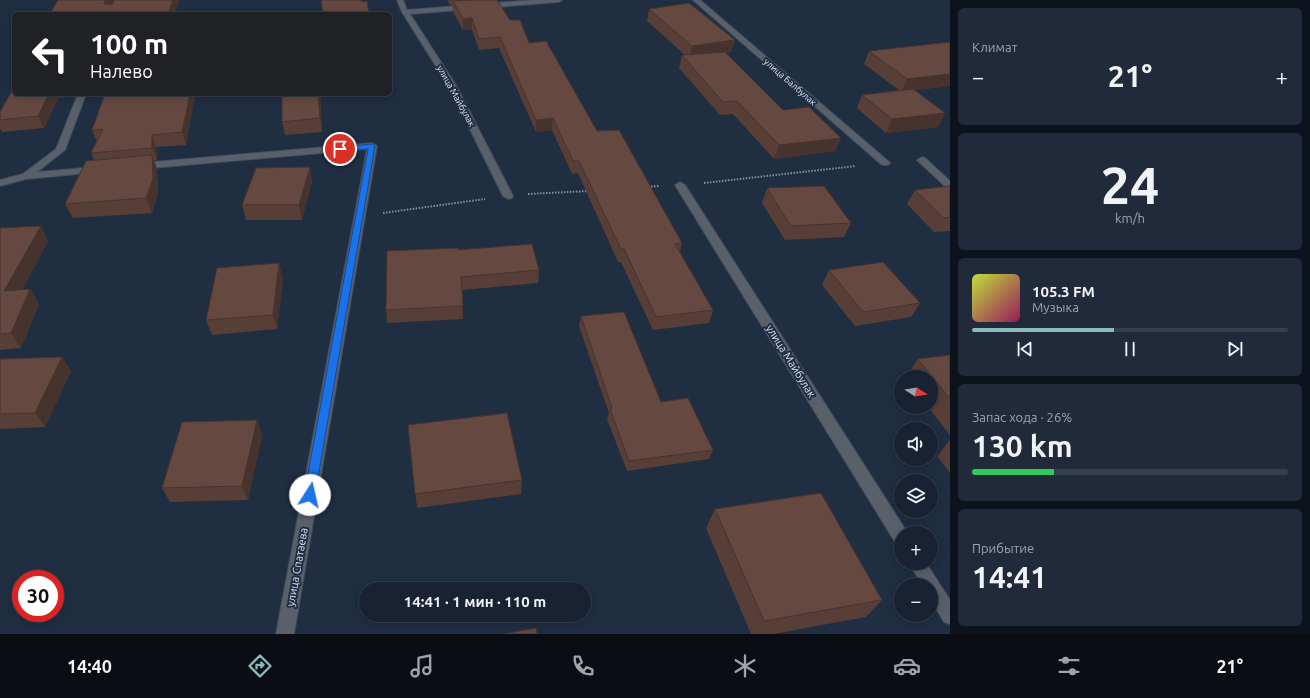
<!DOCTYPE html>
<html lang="ru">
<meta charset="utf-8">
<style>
body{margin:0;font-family:Ubuntu,sans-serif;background:#212a3a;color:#f1f3f6;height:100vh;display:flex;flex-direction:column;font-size:15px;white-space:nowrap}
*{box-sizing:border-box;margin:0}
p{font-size:13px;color:#9fa4ac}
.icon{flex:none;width:22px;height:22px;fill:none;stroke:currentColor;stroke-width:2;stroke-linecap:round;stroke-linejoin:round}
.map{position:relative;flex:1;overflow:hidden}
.panel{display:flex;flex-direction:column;gap:8px;padding:8px;background:#0d131c;width:360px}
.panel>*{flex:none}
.guide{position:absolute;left:12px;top:12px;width:380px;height:84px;border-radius:6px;box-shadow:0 2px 10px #0003,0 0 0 1px #363f4d;background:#202124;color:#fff;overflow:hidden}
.needle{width:26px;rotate:102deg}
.buttons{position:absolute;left:894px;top:370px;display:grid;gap:8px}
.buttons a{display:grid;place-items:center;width:44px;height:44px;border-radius:50%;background:#182232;box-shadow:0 2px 10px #0003,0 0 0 1px #363f4d;font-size:20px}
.speed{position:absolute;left:12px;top:570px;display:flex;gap:8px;font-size:20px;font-weight:700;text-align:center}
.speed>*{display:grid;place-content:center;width:52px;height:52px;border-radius:50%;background:#182232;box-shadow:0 2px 10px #0003,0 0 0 1px #363f4d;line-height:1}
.speed .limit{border:6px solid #d22;background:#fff;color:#111}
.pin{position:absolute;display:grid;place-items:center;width:34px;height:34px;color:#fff;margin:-17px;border:2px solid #fff;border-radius:50%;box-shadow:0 1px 4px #0007}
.me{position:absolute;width:44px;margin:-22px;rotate:10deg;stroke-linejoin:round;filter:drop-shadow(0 0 3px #0008)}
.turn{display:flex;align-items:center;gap:14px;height:84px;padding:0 12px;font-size:18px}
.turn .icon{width:52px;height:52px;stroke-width:2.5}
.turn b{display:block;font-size:28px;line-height:34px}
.big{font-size:30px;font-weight:700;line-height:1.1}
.panel .tile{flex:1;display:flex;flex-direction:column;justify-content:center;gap:6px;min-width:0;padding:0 14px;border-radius:6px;background:#212a3a}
.panel .dial{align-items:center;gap:0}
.dial b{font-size:52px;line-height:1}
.song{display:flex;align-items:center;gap:12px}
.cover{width:48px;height:48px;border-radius:6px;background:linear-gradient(135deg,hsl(70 70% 55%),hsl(330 70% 35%))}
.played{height:4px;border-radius:2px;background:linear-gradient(90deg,#8bbbb9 45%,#363f4d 45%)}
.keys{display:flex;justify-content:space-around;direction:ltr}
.heat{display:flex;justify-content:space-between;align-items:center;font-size:22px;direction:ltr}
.charge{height:6px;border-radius:3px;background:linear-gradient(90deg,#34c759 26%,#363f4d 0)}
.trip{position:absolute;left:359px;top:582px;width:232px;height:40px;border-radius:20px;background:#182232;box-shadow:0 2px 10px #0003,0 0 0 1px #363f4d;font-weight:700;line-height:40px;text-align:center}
.tabs{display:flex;height:64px;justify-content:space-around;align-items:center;background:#0a0e14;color:#9fa4ac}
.tabs .icon{width:28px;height:28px}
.tabs .on{color:#8bbbb9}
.tabs b{font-size:18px;color:#f1f3f6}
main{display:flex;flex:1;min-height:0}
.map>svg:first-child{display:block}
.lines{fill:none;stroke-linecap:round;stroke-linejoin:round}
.street-casing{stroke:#3e4b5e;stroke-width:2}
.path{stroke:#8490a1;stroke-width:2;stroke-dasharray:1.5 1.5;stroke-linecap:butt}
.street{fill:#59606a;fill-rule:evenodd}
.wall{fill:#573f37}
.shaded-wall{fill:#47332d}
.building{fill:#654940;stroke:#47332d}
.route{fill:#1a73e8;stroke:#114b97}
.labels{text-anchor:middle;stroke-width:4;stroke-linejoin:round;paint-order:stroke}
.far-street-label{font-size:9px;fill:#dce5f3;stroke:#202e42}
.street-label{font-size:11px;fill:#dce5f3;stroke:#202e42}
</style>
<main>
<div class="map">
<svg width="950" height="634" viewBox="0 0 950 634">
<rect width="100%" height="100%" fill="#202e42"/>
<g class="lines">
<!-- street casing -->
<g class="street-casing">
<g id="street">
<path d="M397,0H403L407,10L533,0H562L559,2L410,14L457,87L513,196L512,198L508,199L503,196L449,87L402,12Z"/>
<path d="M693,0H700L888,161L890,163L888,165H882Z"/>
<path d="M78,94H86L65,150L37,172L96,167L101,170L99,172L26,179L0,186V180L23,174L56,149Z"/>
<path d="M372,143L377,146L294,634H276L367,149L141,169L136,166L141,163Z"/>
<path d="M922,157L925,158L950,181V189L947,188L919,162L917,160Z"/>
<path d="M680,182L685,185L907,532V533H901V544L895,542L675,185Z"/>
<path d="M909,563H926L950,600V624L944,622L931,600V585H922Z"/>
</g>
</g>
<!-- path -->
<g class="path">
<path d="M704,183L856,166"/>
<path d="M648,187L659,186"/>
<path d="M528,194L589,191"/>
<path d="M383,213L485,199"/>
</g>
<!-- street -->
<use href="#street" class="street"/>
</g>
<!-- wall -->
<g class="wall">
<path d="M58,0H113L111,5H112L114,0H179L175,14H51V12Z"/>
<path d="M447,0H497L510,20L529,43L682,243L680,252L713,310L709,323L653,330L621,262H618L578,173L572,174L552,130L536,132L499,48L479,50L472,29L463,30L453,12V5H450Z"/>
<path d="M649,9L735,40L731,52L726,53L783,110L841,138L835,151L774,159L733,114L720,115L679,68L682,55H685L647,21Z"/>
<path d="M869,51L950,86L915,90L945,113L938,127L886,133L857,108L862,95L899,90L864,64Z"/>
<path d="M14,94H77L75,96L58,98L44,128L2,132L0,129V112Z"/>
<path d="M86,94H195L186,145L156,147L157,160H154L157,169L158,193L152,213L73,218L65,204L94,160L91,153L97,142L92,130L105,95L87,96Z"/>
<path d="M320,94L322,132L285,135L282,122Z"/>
<path d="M310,167L312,181L302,220H246L242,205Z"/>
<path d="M950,186V231L934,232L907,204L915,190Z"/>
<path d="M767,188L851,223L844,237L785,240L762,203Z"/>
<path d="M0,228L48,241L22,290L30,289L39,304L21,348L0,350Z"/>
<path d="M458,250L539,270L538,283L462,290L463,319L387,323L386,310Z"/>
<path d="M829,270L920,303L911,317L855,326L822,285Z"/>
<path d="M283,278L277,329L212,335L206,320Z"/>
<path d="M581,316L661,402L713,450L709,459L627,471L607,419L609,413L579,326Z"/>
<path d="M950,355V435L928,407H931V377H906L918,359Z"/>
<path d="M62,357L71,371L45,427L0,429V359Z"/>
<path d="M257,420L262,435L248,500L170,502L162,488Z"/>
<path d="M408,425L522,480L521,494L417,508Z"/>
<path d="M950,440V473L937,456Z"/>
<path d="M715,509L882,600L866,617L773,634H751L706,528Z"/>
</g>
<!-- shaded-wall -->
<g class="shaded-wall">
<path d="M105,0H113L108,14L104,4Z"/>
<path d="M173,0H179L175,14H168Z"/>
<path d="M472,18V29L463,30V19Z"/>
<path d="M735,40L731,52L689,59L692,46Z"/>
<path d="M950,74V86L901,92L907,79Z"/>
<path d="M49,94H57L58,98L44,128L38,116Z"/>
<path d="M190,94H195L186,145L182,132Z"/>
<path d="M318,94H320L322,132L320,118Z"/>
<path d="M945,113L938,127L886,133L892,119Z"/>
<path d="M553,118L552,130L536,132V120Z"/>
<path d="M152,135L156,147L157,160L152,148Z"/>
<path d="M841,138L835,151L774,159L779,145Z"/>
<path d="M152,155L157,169L158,193L152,213L146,198Z"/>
<path d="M310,167L312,181L302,220L299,205Z"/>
<path d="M41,226L48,241L14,306L4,291Z"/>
<path d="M279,263L283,278L277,329L273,315Z"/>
<path d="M30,289L39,304L21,348L11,333Z"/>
<path d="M62,357L71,371L45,427L35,413Z"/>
<path d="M257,420L262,435L248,500L242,486Z"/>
</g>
<!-- building -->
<g class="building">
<path d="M58,0H105L104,4L112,5L114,0H173L168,14H55L56,12H51Z"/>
<path d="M321,0H361L362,2L367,1L369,14H323Z"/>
<path d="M471,0H497L510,20H520L529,43L546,41L597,131L619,130L682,243L675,244L713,310L656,317L624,249H621L579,161H573L553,118L536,120L500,37L479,39L472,18L463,19L453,1Z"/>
<path d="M689,3L735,40L692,46L649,9Z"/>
<path d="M950,42V74L907,79L869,51Z"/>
<path d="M725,52L783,110L809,107L841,138L779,145L737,101L723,102L682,55Z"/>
<path d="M14,87V94H49L38,116L0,120V112Z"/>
<path d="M913,89L945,113L892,119L862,95Z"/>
<path d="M105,94H190L182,132L152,135V148L91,153L103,129L92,130Z"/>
<path d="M282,94H318L320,118L282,122Z"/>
<path d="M152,155L153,179L146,198L65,204L86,161Z"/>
<path d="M310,167L299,205H242L256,168Z"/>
<path d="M824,186L851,223L791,226L767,188Z"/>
<path d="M950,186V217L943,218L915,190Z"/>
<path d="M41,226L4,291L30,289L11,333L0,334V228Z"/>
<path d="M532,244L539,270L461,277L463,306L386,310L387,251L458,248V250Z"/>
<path d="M883,262L920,303L863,312L829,270Z"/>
<path d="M279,263L273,315L206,320L217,268Z"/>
<path d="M624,312L661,402L688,398L713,450L629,461L610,409L612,408L581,316Z"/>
<path d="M950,355V399L918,359Z"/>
<path d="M62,357L35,413L0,414V359Z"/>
<path d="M507,413L522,480L415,494L408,425Z"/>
<path d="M257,420L242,486L162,488L182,422Z"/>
<path d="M821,493L882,600L764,621L715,509Z"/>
<path d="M536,628L537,634H503Z"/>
</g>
<!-- route -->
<path class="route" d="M372,144L375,146L315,495L314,499L310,500L305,499L304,495L368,149L340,151L337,149L340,147Z"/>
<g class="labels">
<!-- far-street labels -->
<g class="far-street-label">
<text transform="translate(790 82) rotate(41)" y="3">улица Балбулак</text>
<text transform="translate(456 96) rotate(61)" y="3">улица Майбулак</text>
</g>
<!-- street labels -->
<g class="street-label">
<text transform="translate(791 361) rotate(58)" y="4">улица Майбулак</text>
<text transform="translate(297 567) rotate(-80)" y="4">улица Спатаева</text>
</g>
</g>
</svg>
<div class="buttons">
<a><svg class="needle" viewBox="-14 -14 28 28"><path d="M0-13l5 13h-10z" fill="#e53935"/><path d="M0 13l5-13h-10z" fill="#9fa4ac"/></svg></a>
<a><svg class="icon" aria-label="sound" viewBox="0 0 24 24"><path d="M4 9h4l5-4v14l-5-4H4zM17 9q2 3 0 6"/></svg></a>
<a><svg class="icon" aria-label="layers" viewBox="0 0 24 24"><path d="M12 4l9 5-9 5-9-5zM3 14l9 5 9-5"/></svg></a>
<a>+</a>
<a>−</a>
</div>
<div class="speed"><div class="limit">30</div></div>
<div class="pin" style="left:340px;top:149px;background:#d93025"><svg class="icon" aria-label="arrive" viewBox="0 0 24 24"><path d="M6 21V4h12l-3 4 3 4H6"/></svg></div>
<svg class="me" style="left:310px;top:495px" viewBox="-20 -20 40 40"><circle r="19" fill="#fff"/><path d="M0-13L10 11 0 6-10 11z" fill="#1a73e8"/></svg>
<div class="trip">14:41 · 1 мин · 110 m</div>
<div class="guide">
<div class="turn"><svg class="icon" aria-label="left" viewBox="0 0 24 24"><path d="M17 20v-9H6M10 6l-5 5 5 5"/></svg><div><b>100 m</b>Налево</div></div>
</div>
</div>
<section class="panel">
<div class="tile"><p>Климат</p>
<div class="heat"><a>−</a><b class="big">21°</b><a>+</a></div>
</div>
<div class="tile dial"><b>24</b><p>km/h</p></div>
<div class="tile">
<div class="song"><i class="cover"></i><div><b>105.3 FM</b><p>Музыка</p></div></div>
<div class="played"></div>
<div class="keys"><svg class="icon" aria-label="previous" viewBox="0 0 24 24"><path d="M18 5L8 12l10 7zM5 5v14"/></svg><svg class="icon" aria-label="pause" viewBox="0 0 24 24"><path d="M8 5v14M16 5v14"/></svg><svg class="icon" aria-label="next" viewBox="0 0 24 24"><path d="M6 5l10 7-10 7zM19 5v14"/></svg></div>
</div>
<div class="tile"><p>Запас хода · 26%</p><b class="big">130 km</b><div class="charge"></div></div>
<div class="tile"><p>Прибытие</p><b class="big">14:41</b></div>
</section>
</main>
<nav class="tabs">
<b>14:40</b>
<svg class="icon on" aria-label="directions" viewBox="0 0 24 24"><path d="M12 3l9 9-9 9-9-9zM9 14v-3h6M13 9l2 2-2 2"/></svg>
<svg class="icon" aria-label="music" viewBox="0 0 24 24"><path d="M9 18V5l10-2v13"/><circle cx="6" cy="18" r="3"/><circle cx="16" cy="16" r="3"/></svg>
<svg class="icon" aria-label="phone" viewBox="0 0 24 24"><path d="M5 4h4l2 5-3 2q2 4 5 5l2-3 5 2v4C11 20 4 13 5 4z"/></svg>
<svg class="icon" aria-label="climate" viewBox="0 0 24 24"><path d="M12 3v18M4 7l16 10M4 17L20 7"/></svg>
<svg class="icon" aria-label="car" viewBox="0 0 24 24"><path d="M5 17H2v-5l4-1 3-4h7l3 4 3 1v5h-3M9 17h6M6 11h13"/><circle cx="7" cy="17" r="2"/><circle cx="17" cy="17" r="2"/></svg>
<svg class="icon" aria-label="filters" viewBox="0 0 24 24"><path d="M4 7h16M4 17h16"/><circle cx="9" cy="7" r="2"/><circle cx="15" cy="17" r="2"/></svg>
<b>21°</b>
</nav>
